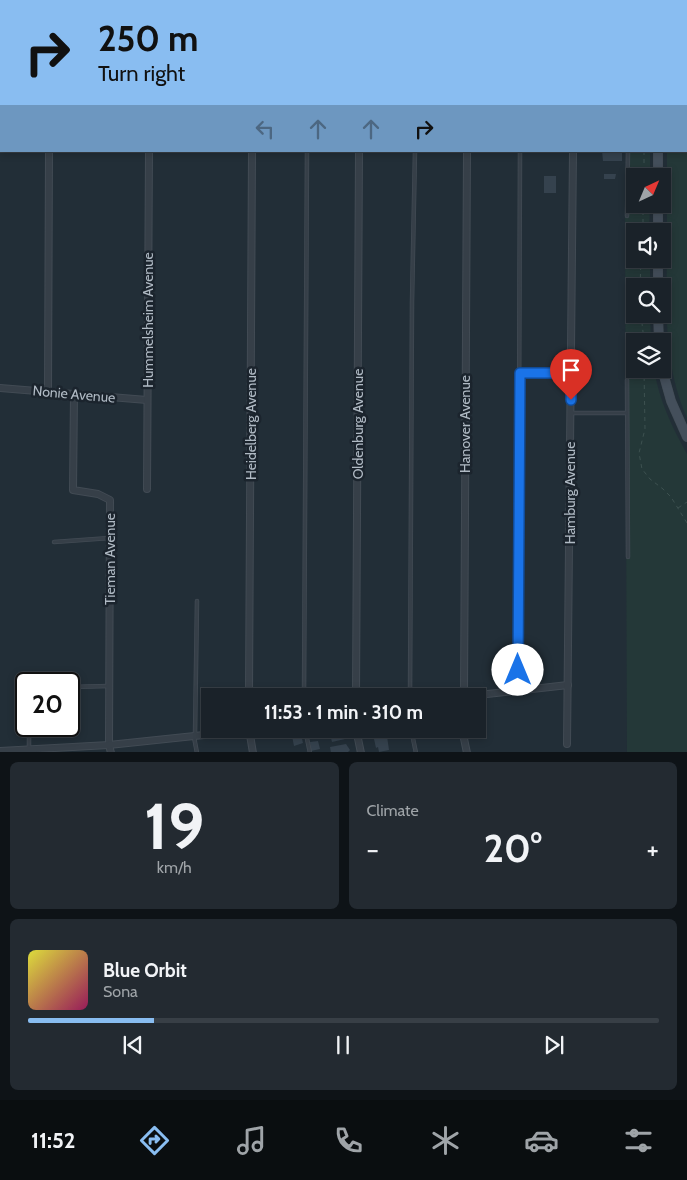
<!DOCTYPE html>
<meta charset="utf-8">
<style>
body{margin:0;font-family:Cabin,sans-serif;background:#232a31;color:#f1f3f6;height:100vh;display:flex;flex-direction:column;font-size:19px;white-space:nowrap}
*{box-sizing:border-box;margin:0}
p{font-size:16px;color:#9fa4a8}
.icon{flex:none;width:28px;height:28px;fill:none;stroke:currentColor;stroke-width:2;stroke-linecap:round;stroke-linejoin:round}
.map{position:relative;height:752px;overflow:hidden}
.details{display:flex;flex-direction:column;gap:10px;padding:10px;background:#0e1317;flex:1}
.details>*{flex:none}
.top-card{position:absolute;left:0px;top:0px;width:688px;height:152px;box-shadow:0 2px 8px #0003,0 0 0 1px #383f46;background:#89bdf1;color:#111;overflow:hidden}
.needle{width:32px;rotate:44deg}
.tools{position:absolute;left:626px;top:168px;display:grid;gap:10px}
.tools a{display:grid;place-items:center;width:45px;height:45px;border-radius:0px;background:#1a2229;box-shadow:0 2px 8px #0003,0 0 0 1px #383f46;font-size:25px}
.speed{position:absolute;left:15px;top:672px;display:flex;gap:10px;font-size:25px;font-weight:700;text-align:center}
.speed>*{display:grid;place-content:center;width:65px;height:65px;border-radius:50%;background:#1a2229;box-shadow:0 2px 8px #0003,0 0 0 1px #383f46;line-height:1}
.speed .limit{border:2px solid #111;border-radius:8px;background:#fff;color:#111}
.pin{position:absolute;display:grid;place-items:center;width:42px;height:42px;color:#fff;margin:-51px -21px;border-radius:50% 50% 50% 0;rotate:-45deg;box-shadow:0 0 5px #0007}
.pin .icon{rotate:45deg}
.me{position:absolute;width:55px;margin:-28px;rotate:0deg;stroke-linejoin:round;filter:drop-shadow(0 0 4px #0008)}
.turn{display:flex;align-items:center;gap:18px;height:105px;padding:0 15px;font-size:22px}
.turn .icon{width:65px;height:65px;stroke-width:2.5}
.turn b{display:block;font-size:35px;line-height:42px}
.lanes{display:flex;align-items:center;height:48px;padding:0 15px;background:#0003;justify-content:center;gap:25px;direction:ltr}
.lanes .off{opacity:.35}
.big{font-size:38px;font-weight:700;line-height:1.1}
.details .card{flex:1;display:flex;flex-direction:column;justify-content:center;gap:8px;min-width:0;padding:0 18px;border-radius:8px;background:#232a31}
.details .dial{align-items:center;gap:0}
.dial b{font-size:65px;line-height:1}
.song{display:flex;align-items:center;gap:15px}
.cover{width:60px;height:60px;border-radius:8px;background:linear-gradient(135deg,hsl(60 70% 55%),hsl(330 70% 35%))}
.played{height:5px;border-radius:2px;background:linear-gradient(90deg,#89bdf1 20%,#383f46 20%)}
.keys{display:flex;justify-content:space-around;direction:ltr}
.heat{display:flex;justify-content:space-between;align-items:center;font-size:28px;direction:ltr}
.details .tiles{flex:1;display:grid;gap:10px;grid-template-columns:1fr 1fr}
.card:last-child{grid-column:span 2}
.trip{position:absolute;left:201px;top:688px;width:285px;height:50px;border-radius:0px;background:#1a2229;box-shadow:0 2px 8px #0003,0 0 0 1px #383f46;font-weight:700;line-height:50px;text-align:center}
.tab-bar{display:flex;height:80px;justify-content:space-around;align-items:center;background:#0a0e10;color:#9fa4a8}
.tab-bar .icon{width:35px;height:35px}
.tab-bar .selected{color:#89bdf1}
.tab-bar b{font-size:22px;color:#f1f3f6}
.map>svg:first-child{display:block}
.green{fill:#243838}
.building{fill:#35424e}
.lines{fill:none;stroke-linecap:round;stroke-linejoin:round}
.lane-casing{stroke:#424b54;stroke-width:4.5}
.street-casing{stroke:#424b54;stroke-width:8}
.secondary-casing{stroke:#424b54;stroke-width:10}
.primary-casing{stroke:#424b54;stroke-width:11}
.path{stroke:#3d5150;stroke-width:1;stroke-dasharray:4 4;stroke-linecap:butt}
.lane{stroke:#363f48;stroke-width:3}
.street{stroke:#363f48;stroke-width:6}
.secondary{stroke:#444f5b;stroke-width:9}
.primary{stroke:#545f68;stroke-width:10}
.route-casing{stroke:#114b97;stroke-width:12}
.route{stroke:#1a73e8;stroke-width:9}
.labels{text-anchor:middle;stroke-width:5;stroke-linejoin:round;paint-order:stroke}
.street-label{font-size:14px;fill:#b0bac4;stroke:#1b242d}
</style>
<div class="map">
<svg width="687" height="753" viewBox="0 0 687 753">
<rect width="100%" height="100%" fill="#222e37"/>
<!-- green -->
<g class="green">
<path d="M319,0H687V29L686,1Z"/>
<path d="M686,55H687V418C664,366 666,312 667,255C667,221 667,186 667,151H686Z"/>
<path d="M629,151H650V176H635V204H650L649,231H635V259H650V286H635V314H650L651,341H635V369H654C659,400 672,427 687,454V752H627L625,217H629Z"/>
</g>
<!-- building -->
<g class="building">
<path d="M602,151H622V161H603Z"/>
<path d="M604,174H616L615,179H604Z"/>
<rect x="544" y="176" width="12" height="17"/>
<path d="M335,729H343L345,739L332,742L329,730Z"/>
<path d="M301,734L303,743L294,746L292,736Z"/>
<path d="M387,736L389,750L379,752L378,747L376,748L374,739Z"/>
<path d="M318,741L320,749L311,751L310,742Z"/>
<path d="M346,744L350,750L347,753H331L330,747Z"/>
</g>
<g class="lines">
<!-- lane casing -->
<g class="lane-casing">
<g id="lane">
<path d="M563,0L579,1"/>
<path d="M636,0V1"/>
<path d="M17,1V0"/>
<path d="M316,1V0"/>
<path d="M627,216L628,151"/>
<path d="M520,373H570"/>
<path d="M627,380L628,557"/>
<path d="M571,413H626"/>
<path d="M54,542L110,538"/>
<path d="M69,687L109,686"/>
<path d="M518,690L520,151"/>
<path d="M304,696L307,151"/>
<path d="M410,696L412,302L415,151"/>
<path d="M305,729L310,753"/>
<path d="M411,729L416,753"/>
<path d="M195,735L197,601"/>
<path d="M194,737L197,753"/>
<path d="M29,749V726"/>
</g>
</g>
<!-- street casing -->
<g class="street-casing">
<g id="street">
<path d="M50,1V0"/>
<path d="M0,388L147,400"/>
<path d="M48,392L49,151"/>
<path d="M74,394L73,490L98,494L110,500L109,745L111,753"/>
<path d="M147,489L149,151"/>
<path d="M249,696L252,151"/>
<path d="M356,696L359,151"/>
<path d="M464,696L467,151"/>
<path d="M469,696L568,685"/>
<path d="M249,729L253,753"/>
<path d="M356,729L361,753"/>
<path d="M462,729L467,753"/>
<path d="M567,744L573,151"/>
<path d="M0,751L109,745L261,729"/>
</g>
</g>
<!-- secondary casing -->
<g class="secondary-casing">
<g id="secondary">
<path d="M663,1V0"/>
<path d="M658,151V176"/>
<path d="M658,231V204"/>
<path d="M658,286V259"/>
<path d="M658,314L659,341"/>
<path d="M662,369L671,401L687,437"/>
</g>
</g>
<!-- primary casing -->
<g class="primary-casing">
<g id="primary">
<path d="M129,0L149,1"/>
<path d="M686,42H687"/>
</g>
</g>
<!-- path -->
<g class="path">
<path d="M647,0V1"/>
<path d="M644,151V176"/>
<path d="M643,231V204"/>
<path d="M640,286L641,259"/>
<path d="M641,314L644,341"/>
<path d="M644,369L645,429L639,453L642,469L650,479L663,489L671,497L687,523"/>
<path d="M678,508L687,502"/>
</g>
<!-- lane -->
<use href="#lane" class="lane"/>
<!-- street -->
<use href="#street" class="street"/>
<!-- secondary -->
<use href="#secondary" class="secondary"/>
<!-- primary -->
<use href="#primary" class="primary"/>
</g>
<g class="lines">
<!-- route casing -->
<g class="route-casing">
<path id="route" d="M518,670L520,373H571V400"/>
</g>
<!-- route -->
<use href="#route" class="route"/>
</g>
<g class="labels">
<!-- street labels -->
<g class="street-label">
<text transform="translate(148 320) rotate(-90)" y="5">Hummelsheim Avenue</text>
<text transform="translate(74 394) rotate(5)" y="5">Nonie Avenue</text>
<text transform="translate(251 424) rotate(-90)" y="5">Heidelberg Avenue</text>
<text transform="translate(358 424) rotate(-90)" y="5">Oldenburg Avenue</text>
<text transform="translate(465 424) rotate(-90)" y="5">Hanover Avenue</text>
<text transform="translate(570 493) rotate(-90)" y="5">Hamburg Avenue</text>
<text transform="translate(110 559) rotate(-90)" y="5">Tieman Avenue</text>
</g>
</g>
</svg>
<div class="tools">
<a><svg class="needle" viewBox="-14 -14 28 28"><path d="M0-13l5 13h-10z" fill="#e53935"/><path d="M0 13l5-13h-10z" fill="#9fa4a8"/></svg></a>
<a><svg class="icon" aria-label="sound" viewBox="0 0 24 24"><path d="M4 9h4l5-4v14l-5-4H4zM17 9q2 3 0 6"/></svg></a>
<a><svg class="icon" aria-label="search" viewBox="0 0 24 24"><circle cx="10" cy="10" r="6"/><path d="M15 15l6 6"/></svg></a>
<a><svg class="icon" aria-label="layers" viewBox="0 0 24 24"><path d="M12 4l9 5-9 5-9-5zM3 14l9 5 9-5"/></svg></a>
</div>
<div class="speed"><div class="limit">20</div></div>
<div class="pin" style="left:571px;top:400px;background:#d93025"><svg class="icon" aria-label="arrive" viewBox="0 0 24 24"><path d="M6 21V4h12l-3 4 3 4H6"/></svg></div>
<svg class="me" style="left:518px;top:670px" viewBox="-20 -20 40 40"><circle r="19" fill="#fff"/><path d="M0-13L10 11 0 6-10 11z" fill="#1a73e8"/></svg>
<div class="trip">11:53 · 1 min · 310 m</div>
<div class="top-card">
<div class="turn"><svg class="icon" aria-label="right" viewBox="0 0 24 24"><path d="M7 20v-9h11M14 6l5 5-5 5"/></svg><div><b>250 m</b>Turn right</div></div>
<div class="lanes"><svg class="icon off" aria-label="left" viewBox="0 0 24 24"><path d="M17 20v-9H6M10 6l-5 5 5 5"/></svg><svg class="icon off" aria-label="ahead" viewBox="0 0 24 24"><path d="M12 20V5M6 11l6-6 6 6"/></svg><svg class="icon off" aria-label="ahead" viewBox="0 0 24 24"><path d="M12 20V5M6 11l6-6 6 6"/></svg><svg class="icon" aria-label="right" viewBox="0 0 24 24"><path d="M7 20v-9h11M14 6l5 5-5 5"/></svg></div>
</div>
</div>
<section class="details">
<div class="tiles">
<div class="card dial"><b>19</b><p>km/h</p></div>
<div class="card"><p>Climate</p>
<div class="heat"><a>−</a><b class="big">20°</b><a>+</a></div>
</div>
<div class="card">
<div class="song"><i class="cover"></i><div><b>Blue Orbit</b><p>Sona</p></div></div>
<div class="played"></div>
<div class="keys"><svg class="icon" aria-label="previous" viewBox="0 0 24 24"><path d="M18 5L8 12l10 7zM5 5v14"/></svg><svg class="icon" aria-label="pause" viewBox="0 0 24 24"><path d="M8 5v14M16 5v14"/></svg><svg class="icon" aria-label="next" viewBox="0 0 24 24"><path d="M6 5l10 7-10 7zM19 5v14"/></svg></div>
</div>
</div>
</section>
<nav class="tab-bar">
<b>11:52</b>
<svg class="icon selected" aria-label="directions" viewBox="0 0 24 24"><path d="M12 3l9 9-9 9-9-9zM9 14v-3h6M13 9l2 2-2 2"/></svg>
<svg class="icon" aria-label="music" viewBox="0 0 24 24"><path d="M9 18V5l10-2v13"/><circle cx="6" cy="18" r="3"/><circle cx="16" cy="16" r="3"/></svg>
<svg class="icon" aria-label="phone" viewBox="0 0 24 24"><path d="M5 4h4l2 5-3 2q2 4 5 5l2-3 5 2v4C11 20 4 13 5 4z"/></svg>
<svg class="icon" aria-label="climate" viewBox="0 0 24 24"><path d="M12 3v18M4 7l16 10M4 17L20 7"/></svg>
<svg class="icon" aria-label="car" viewBox="0 0 24 24"><path d="M5 17H2v-5l4-1 3-4h7l3 4 3 1v5h-3M9 17h6M6 11h13"/><circle cx="7" cy="17" r="2"/><circle cx="17" cy="17" r="2"/></svg>
<svg class="icon" aria-label="filters" viewBox="0 0 24 24"><path d="M4 7h16M4 17h16"/><circle cx="9" cy="7" r="2"/><circle cx="15" cy="17" r="2"/></svg>
</nav>
